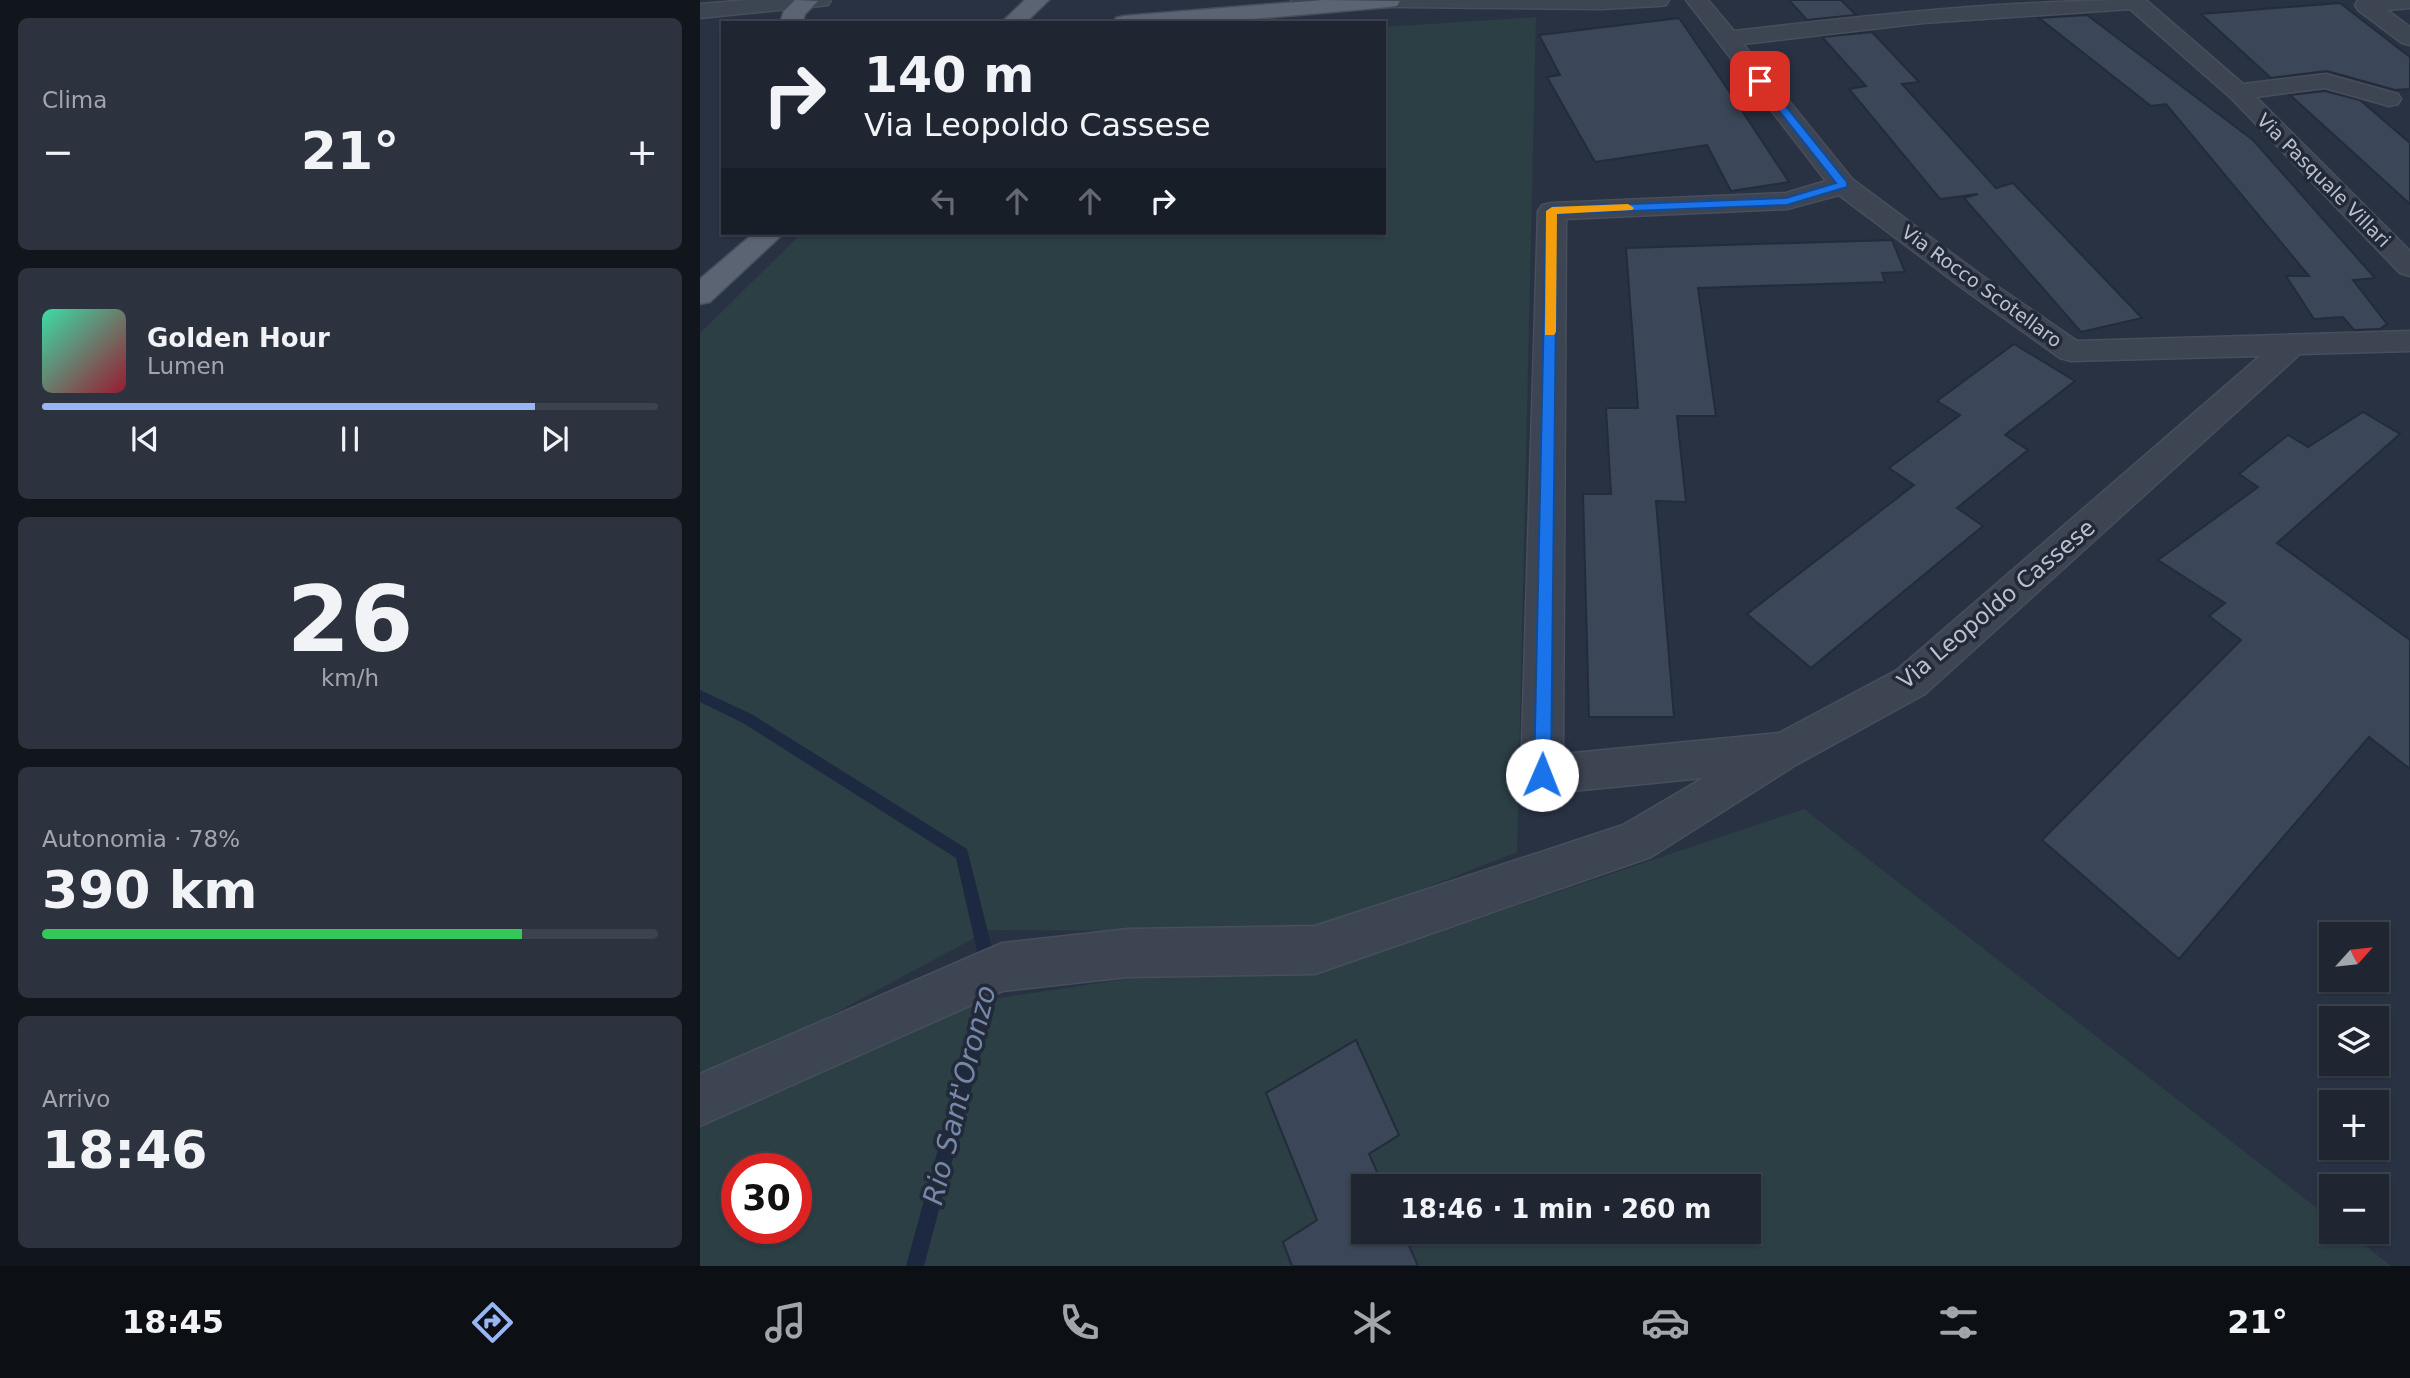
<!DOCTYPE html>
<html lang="it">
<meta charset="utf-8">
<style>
body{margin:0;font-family:"DejaVu Sans",sans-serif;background:#2c323e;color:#f1f3f6;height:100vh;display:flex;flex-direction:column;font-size:26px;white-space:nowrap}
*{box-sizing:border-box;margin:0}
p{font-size:23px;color:#a1a5ac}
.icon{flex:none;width:38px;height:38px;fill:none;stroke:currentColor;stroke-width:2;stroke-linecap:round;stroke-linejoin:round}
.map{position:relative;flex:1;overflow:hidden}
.sheet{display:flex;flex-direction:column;gap:18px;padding:18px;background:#11151c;width:700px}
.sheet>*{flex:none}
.banner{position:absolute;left:21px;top:21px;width:665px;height:214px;border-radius:0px;box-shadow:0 2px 5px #0004,0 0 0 2px #3c434d;background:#1f2632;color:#f1f3f6;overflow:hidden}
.needle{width:46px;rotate:63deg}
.tools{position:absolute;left:1619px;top:922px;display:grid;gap:14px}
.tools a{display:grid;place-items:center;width:70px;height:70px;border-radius:0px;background:#1f2632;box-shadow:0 2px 5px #0004,0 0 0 2px #3c434d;font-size:35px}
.speed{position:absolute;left:21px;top:1153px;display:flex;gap:14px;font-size:35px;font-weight:700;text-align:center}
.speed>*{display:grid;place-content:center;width:91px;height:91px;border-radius:50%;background:#1f2632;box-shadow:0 2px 5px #0004,0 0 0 2px #3c434d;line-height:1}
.speed .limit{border:10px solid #d22;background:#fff;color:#111}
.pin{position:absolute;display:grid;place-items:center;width:60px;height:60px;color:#fff;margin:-30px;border-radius:14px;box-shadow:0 4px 10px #0006}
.me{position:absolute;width:77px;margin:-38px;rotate:1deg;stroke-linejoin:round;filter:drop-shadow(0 0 5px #0008)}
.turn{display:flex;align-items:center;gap:24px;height:147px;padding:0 28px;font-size:32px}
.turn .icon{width:91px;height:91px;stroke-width:2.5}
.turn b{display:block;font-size:49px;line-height:60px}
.lanes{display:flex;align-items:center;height:66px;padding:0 28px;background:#0003;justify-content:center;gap:35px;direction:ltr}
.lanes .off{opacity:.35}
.big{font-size:52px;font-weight:700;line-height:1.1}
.sheet .card{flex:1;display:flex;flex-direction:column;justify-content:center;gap:10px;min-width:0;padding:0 24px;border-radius:10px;background:#2c323e}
.sheet .dial{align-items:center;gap:0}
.dial b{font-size:91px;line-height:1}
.song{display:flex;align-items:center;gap:21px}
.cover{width:84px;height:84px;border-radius:10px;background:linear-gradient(135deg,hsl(160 70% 55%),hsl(350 70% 35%))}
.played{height:7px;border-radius:4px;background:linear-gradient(90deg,#98b6f4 80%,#3c434d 80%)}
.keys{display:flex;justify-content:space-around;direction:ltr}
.heat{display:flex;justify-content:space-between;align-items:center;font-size:38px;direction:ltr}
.charge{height:10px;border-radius:5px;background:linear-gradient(90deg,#34c759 78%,#3c434d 0)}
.trip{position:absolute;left:651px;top:1174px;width:410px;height:70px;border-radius:0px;background:#1f2632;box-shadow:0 2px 5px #0004,0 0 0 2px #3c434d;font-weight:700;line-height:70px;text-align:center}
.tab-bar{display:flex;height:112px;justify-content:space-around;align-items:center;background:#0c0f14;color:#a1a5ac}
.tab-bar .icon{width:49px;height:49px}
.tab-bar .selected{color:#98b6f4}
.tab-bar b{font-size:32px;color:#f1f3f6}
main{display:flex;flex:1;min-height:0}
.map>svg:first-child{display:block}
.green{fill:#2b3f44;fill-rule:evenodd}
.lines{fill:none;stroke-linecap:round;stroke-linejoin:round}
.stream{fill:#1c2941;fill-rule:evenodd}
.building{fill:#3b4658;stroke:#242b3a;stroke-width:2}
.minor-casing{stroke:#474e5c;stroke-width:3}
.primary-casing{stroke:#474e5c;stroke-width:3}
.minor{fill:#3d4552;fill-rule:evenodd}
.primary{fill:#5b6472;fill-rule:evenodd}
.route{fill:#1a73e8;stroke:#114b97;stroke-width:2}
.slow{fill:#f59e0b}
.labels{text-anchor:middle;stroke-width:7;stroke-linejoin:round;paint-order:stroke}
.far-street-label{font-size:19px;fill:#bbc0cc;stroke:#222938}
.street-label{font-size:23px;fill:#bbc0cc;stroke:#222938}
.near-water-label{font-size:28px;font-style:italic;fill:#7688a9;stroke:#222938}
</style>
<main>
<section class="sheet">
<div class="card"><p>Clima</p>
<div class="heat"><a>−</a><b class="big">21°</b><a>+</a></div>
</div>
<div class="card">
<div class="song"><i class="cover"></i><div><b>Golden Hour</b><p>Lumen</p></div></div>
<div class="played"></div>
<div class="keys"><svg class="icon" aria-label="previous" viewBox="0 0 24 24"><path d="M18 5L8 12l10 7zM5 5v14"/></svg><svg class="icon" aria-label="pause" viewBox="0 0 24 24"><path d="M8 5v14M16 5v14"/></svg><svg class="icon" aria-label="next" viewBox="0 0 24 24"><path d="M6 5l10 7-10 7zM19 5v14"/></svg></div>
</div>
<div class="card dial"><b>26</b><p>km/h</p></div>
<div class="card"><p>Autonomia · 78%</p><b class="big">390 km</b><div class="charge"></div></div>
<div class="card"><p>Arrivo</p><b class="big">18:46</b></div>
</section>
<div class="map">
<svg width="1710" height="1266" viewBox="0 0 1710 1266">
<rect width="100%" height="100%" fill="#293243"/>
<!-- green -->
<g class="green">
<path d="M836,17L817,852L613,932L289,930L0,1086V333L98,237L106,233H684V27Z"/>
<path d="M1104,809L1631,1219V1232H1648L1691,1266H0V1117L247,1006L479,971L637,966ZM37,1169H96V1228H37ZM663,1186H1048V1232H663Z"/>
</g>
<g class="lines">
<!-- stream -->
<g class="stream">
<path d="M0,690L53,715L267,849L296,964L293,969L288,972L283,969L280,964L256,858L43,723L0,702Z"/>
<path d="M292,974L297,977L300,982L224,1266H206L284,982L287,977Z"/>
</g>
</g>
<!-- building -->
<g class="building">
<path d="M1089,0H1141L1156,15L1107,20Z"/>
<path d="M1640,3L1710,57V89L1695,90L1627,71L1571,78L1501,14Z"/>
<path d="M1387,15L1553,140L1675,278L1653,280L1687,324L1680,329L1654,330L1643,317L1614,319L1586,276H1609L1466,104L1451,106L1339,18Z"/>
<path d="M979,18L1031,94L1089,182L1031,191L1007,145L895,162L847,77L860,75L839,35Z"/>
<path d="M1172,32L1219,82L1202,84L1296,188L1313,183L1442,318L1381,332L1264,198L1278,194L1240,199L1149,89L1166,86L1122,37Z"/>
<path d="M1625,91L1660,100L1710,143V204L1590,95Z"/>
<path d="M1192,240L1205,272L1182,273L1185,282L998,288L1016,416H977L986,502L956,501L974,717H889L883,494H911L906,408H938L926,248Z"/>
<path d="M1314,344L1375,381L1305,435L1328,450L1257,508L1283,526L1111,668L1047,614L1214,485L1189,468L1260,415L1237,401Z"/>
<path d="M1663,412L1700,434L1577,543L1710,640V769L1669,737L1479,959L1342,840L1541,640L1509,616L1525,603L1458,560L1558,487L1539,474L1588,435L1608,447Z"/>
<path d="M656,1040L699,1135L669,1154L683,1186H663V1232H703L718,1266H592L583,1242L617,1220L566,1093Z"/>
</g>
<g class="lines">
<!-- minor casing -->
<g class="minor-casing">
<g id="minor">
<path d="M49,0H131L128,5L120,6L0,18V4Z"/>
<path d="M591,0H969L966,5L958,6L902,9L602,6L594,5Z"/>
<path d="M986,0H1008L1034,31C1171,15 1307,0 1446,0L1543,84L1626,74L1698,94L1701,99L1698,104L1689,106L1625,88L1556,97L1710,251V276L1700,273L1530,97L1430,9L1223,23L1043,44L1152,179L1285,278L1377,341L1710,331V351L1600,354L1225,694L1094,766L951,857L615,974L428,977L303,991L0,1126V1074L302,943L428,929L615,926L923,825L1003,778L842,794L827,789L821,775L838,211L842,205L852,203L1086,193L1126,181ZM1139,195L1265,290L1360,358L1371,361L1560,356L1197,670L1079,733L863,754L866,219L1087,209Z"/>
<path d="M1658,0H1710V8L1687,10L1710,27V45L1702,43L1658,10L1655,5Z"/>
</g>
</g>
<!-- primary casing -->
<g class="primary-casing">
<g id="primary">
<path d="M95,0L118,1L105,14L102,23H80L84,11Z"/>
<path d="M325,0H349L325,23H301Z"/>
<path d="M623,0L700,1L697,6L689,7L506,23H413L416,18L424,16Z"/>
<path d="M54,233H84L10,302L0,304V279Z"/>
</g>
</g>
<!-- minor -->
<use href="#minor" class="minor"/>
<!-- primary -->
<use href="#primary" class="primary"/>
</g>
<!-- route -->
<path class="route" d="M1060,78L1064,79L1147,182V187L1087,205L857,214L851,775L848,781L842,783L836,781L834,775L846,211L852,207L1086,198L1136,183L1057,83L1055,81Z"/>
<!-- slow -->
<path class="slow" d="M928,204L934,208L932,210L857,214L856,332L854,335H845L846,211L852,207Z"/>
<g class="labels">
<!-- far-street labels -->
<g class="far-street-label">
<text transform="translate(1624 180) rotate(45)" y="7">Via Pasquale Villari</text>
<text transform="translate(1282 286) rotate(36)" y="7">Via Rocco Scotellaro</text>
</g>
<!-- street labels -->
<g class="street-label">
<text transform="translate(1296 604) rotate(-40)" y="8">Via Leopoldo Cassese</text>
</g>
<!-- near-water labels -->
<g class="near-water-label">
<text transform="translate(259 1095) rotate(-76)" y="10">Rio Sant'Oronzo</text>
</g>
</g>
</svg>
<div class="tools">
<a><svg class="needle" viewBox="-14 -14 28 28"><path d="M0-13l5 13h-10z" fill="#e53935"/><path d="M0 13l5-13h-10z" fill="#a1a5ac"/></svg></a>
<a><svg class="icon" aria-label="layers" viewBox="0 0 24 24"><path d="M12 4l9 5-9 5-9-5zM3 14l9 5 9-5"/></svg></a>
<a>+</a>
<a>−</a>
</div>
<div class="speed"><div class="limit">30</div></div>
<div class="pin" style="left:1060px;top:81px;background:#d93025"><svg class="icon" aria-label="arrive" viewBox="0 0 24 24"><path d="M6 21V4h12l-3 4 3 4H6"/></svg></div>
<svg class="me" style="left:842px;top:775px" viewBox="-20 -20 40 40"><circle r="19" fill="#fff"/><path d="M0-13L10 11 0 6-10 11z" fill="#1a73e8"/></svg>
<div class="trip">18:46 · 1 min · 260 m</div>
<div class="banner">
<div class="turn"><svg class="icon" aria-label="right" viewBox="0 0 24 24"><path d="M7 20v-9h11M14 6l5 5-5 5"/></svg><div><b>140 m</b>Via Leopoldo Cassese</div></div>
<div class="lanes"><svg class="icon off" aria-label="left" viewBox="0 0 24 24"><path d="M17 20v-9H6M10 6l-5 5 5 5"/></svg><svg class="icon off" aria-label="ahead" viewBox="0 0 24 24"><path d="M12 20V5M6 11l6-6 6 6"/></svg><svg class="icon off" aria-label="ahead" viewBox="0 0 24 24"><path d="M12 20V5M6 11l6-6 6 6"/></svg><svg class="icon" aria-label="right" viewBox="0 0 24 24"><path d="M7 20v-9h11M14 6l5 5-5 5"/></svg></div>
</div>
</div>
</main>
<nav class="tab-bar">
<b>18:45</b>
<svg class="icon selected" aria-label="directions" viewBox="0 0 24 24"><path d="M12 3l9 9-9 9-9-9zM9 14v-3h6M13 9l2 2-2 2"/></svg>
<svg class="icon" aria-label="music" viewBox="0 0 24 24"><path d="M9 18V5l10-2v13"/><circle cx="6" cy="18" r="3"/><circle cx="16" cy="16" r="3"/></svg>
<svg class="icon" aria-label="phone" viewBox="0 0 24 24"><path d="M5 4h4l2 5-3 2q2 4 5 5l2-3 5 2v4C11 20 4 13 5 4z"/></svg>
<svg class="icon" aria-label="climate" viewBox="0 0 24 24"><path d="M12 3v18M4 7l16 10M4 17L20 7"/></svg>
<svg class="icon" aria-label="car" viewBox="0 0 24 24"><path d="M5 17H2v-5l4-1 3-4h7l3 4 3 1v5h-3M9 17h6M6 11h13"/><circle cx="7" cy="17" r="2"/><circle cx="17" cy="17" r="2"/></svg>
<svg class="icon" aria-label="filters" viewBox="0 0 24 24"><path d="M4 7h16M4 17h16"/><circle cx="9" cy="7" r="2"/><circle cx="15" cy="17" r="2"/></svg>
<b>21°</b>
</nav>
